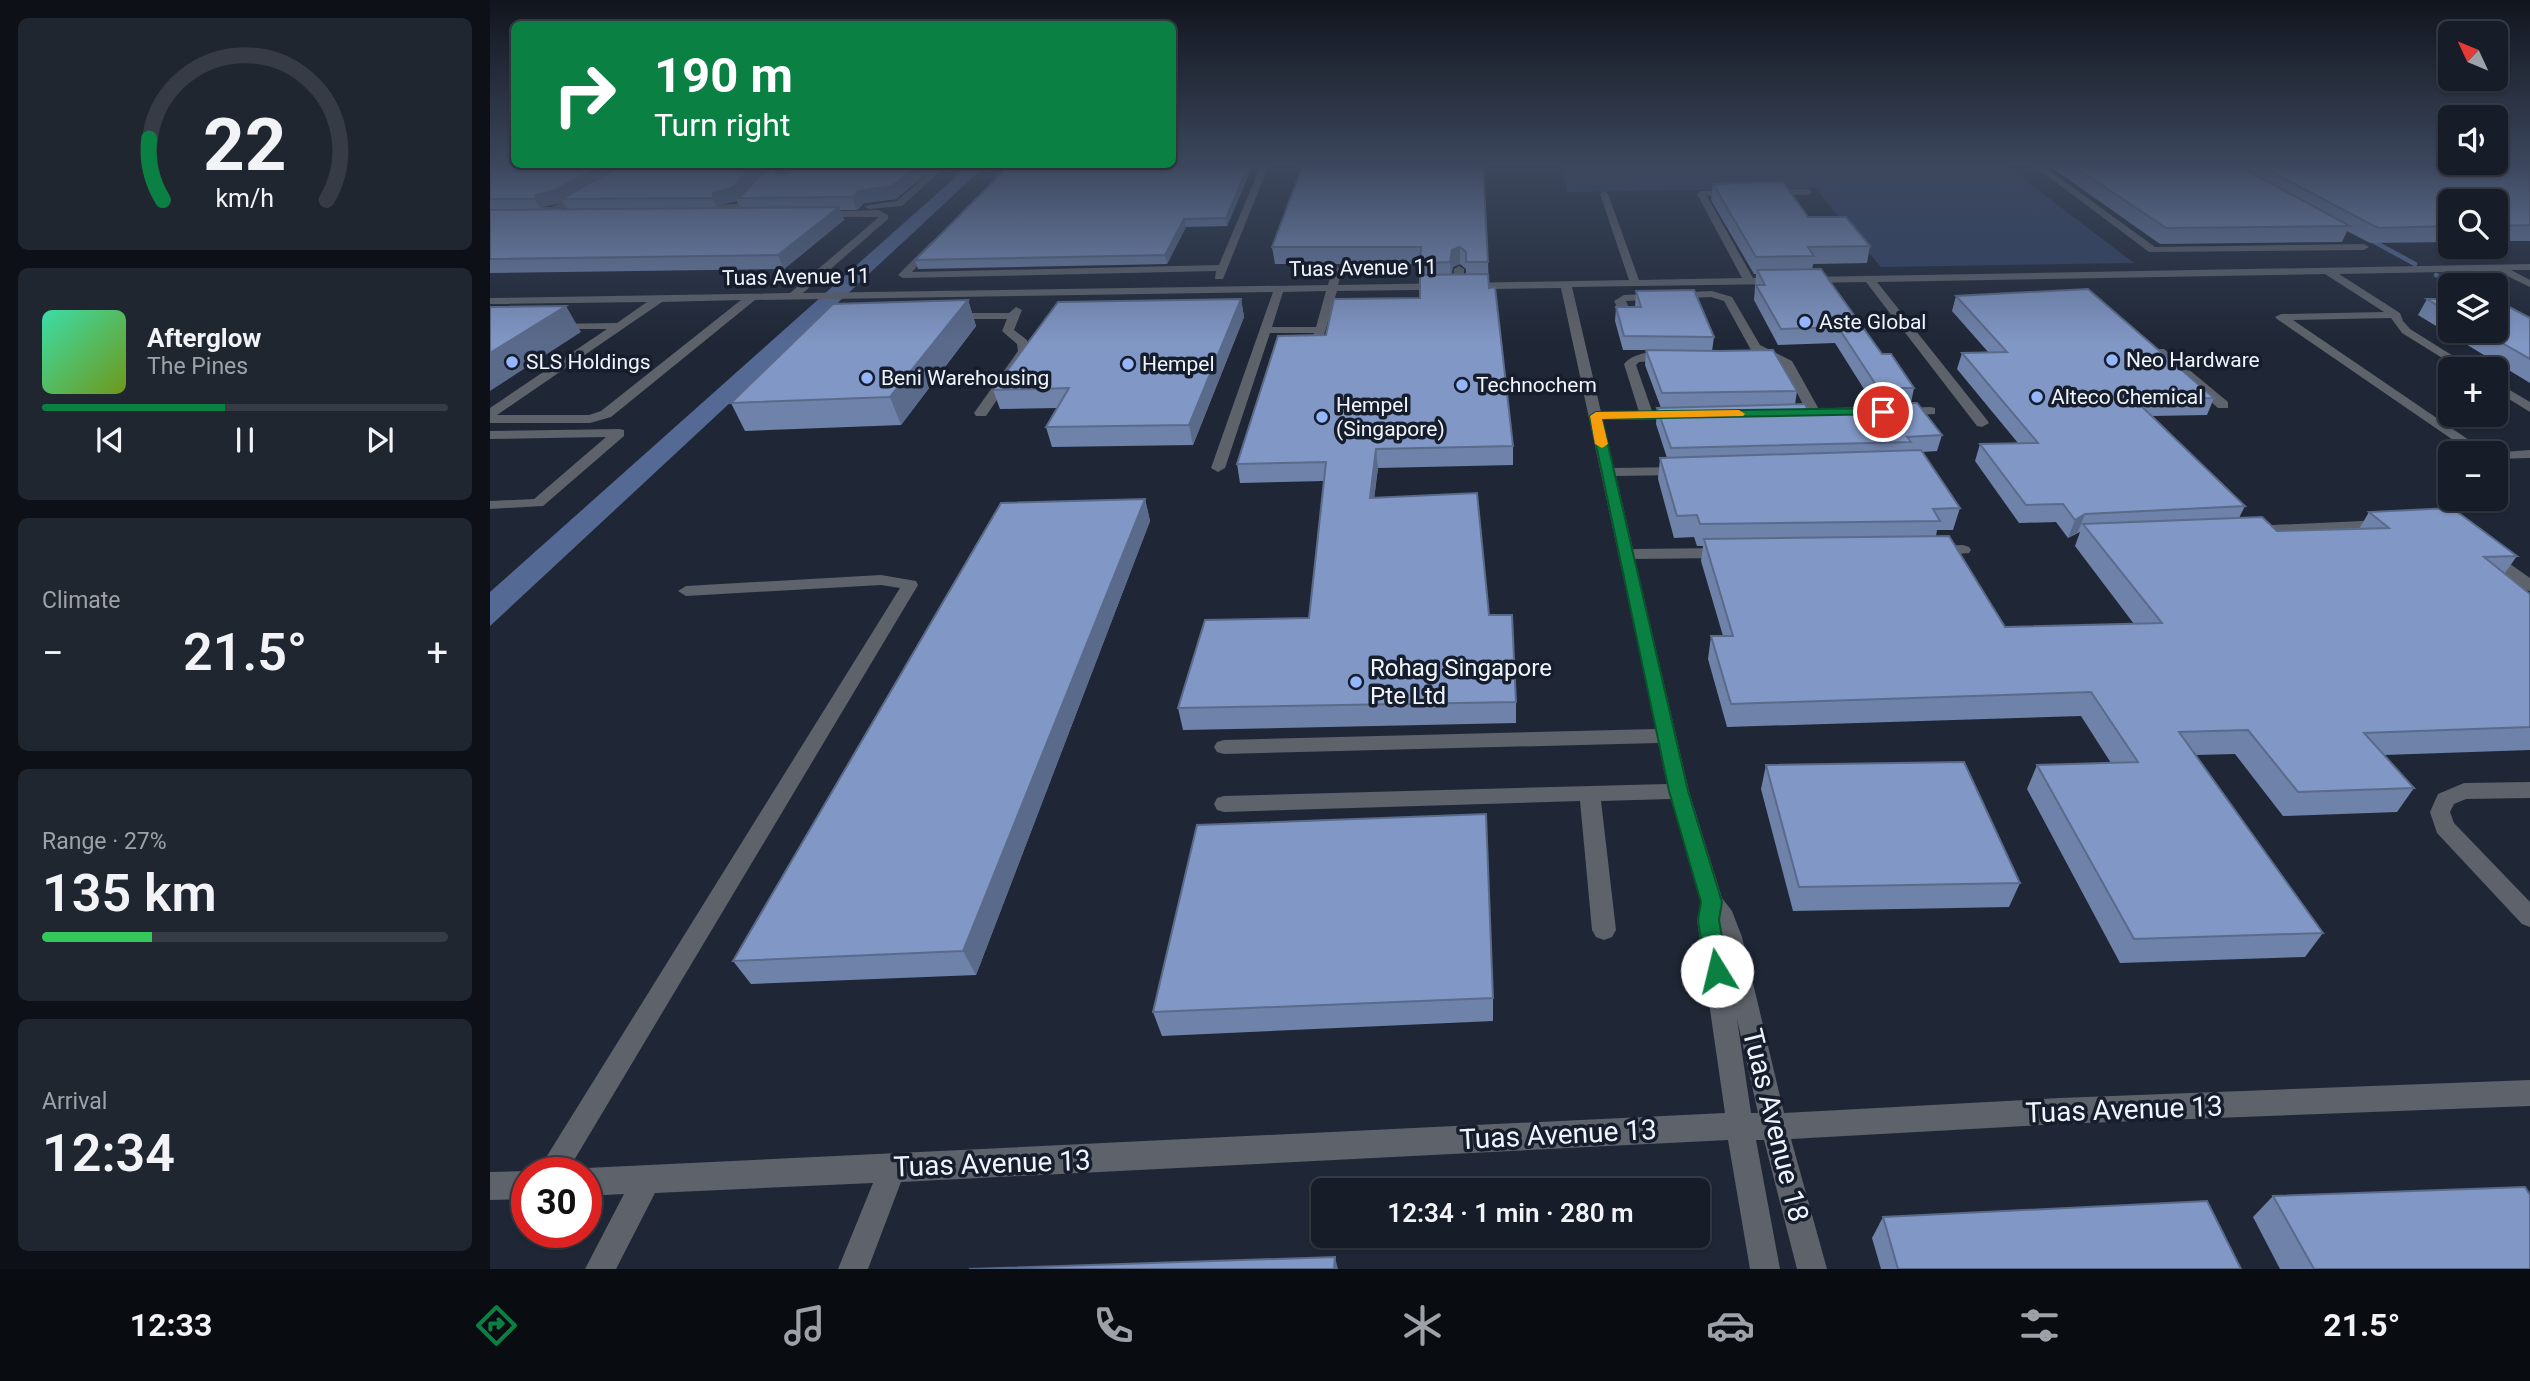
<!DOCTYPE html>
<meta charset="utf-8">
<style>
body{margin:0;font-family:Roboto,sans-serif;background:#202630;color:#f1f3f6;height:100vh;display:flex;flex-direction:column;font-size:26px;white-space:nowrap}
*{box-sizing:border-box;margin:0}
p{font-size:23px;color:#9ea2a8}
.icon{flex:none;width:38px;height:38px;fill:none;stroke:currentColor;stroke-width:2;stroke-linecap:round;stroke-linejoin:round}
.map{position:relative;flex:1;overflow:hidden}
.details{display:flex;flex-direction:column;gap:18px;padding:18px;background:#0d1016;width:490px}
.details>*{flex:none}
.hud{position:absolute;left:21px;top:21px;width:665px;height:147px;border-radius:10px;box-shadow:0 2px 5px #0004,0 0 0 2px #363b45;background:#0b8043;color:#fff;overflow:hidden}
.needle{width:46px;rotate:314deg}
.fabs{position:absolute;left:1948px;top:21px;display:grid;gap:14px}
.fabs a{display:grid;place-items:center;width:70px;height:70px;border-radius:10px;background:#171d28;box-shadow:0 2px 5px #0004,0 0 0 2px #363b45;font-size:35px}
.speed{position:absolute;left:21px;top:1157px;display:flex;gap:14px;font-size:35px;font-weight:700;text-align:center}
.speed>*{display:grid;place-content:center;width:91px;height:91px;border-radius:50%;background:#171d28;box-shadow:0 2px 5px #0004,0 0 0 2px #363b45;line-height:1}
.speed .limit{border:10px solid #d22;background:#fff;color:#111}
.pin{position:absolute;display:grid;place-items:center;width:60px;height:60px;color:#fff;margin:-30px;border:4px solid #fff;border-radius:50%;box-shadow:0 2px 7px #0007}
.me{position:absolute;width:77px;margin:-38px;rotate:351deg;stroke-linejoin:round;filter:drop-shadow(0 0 5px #0008)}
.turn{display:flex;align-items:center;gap:24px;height:147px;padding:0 28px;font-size:32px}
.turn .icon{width:91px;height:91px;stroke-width:2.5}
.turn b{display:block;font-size:49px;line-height:60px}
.big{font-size:52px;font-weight:600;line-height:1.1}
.details .card{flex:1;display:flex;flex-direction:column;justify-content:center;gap:10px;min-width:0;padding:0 24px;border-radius:10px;background:#202630}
.details .dial{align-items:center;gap:0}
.dial svg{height:182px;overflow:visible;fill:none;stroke:#363b45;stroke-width:7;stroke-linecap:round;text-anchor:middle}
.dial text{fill:#f1f3f6;stroke:none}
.song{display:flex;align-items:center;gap:21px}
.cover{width:84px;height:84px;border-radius:10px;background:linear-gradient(135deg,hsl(160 70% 55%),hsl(80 70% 35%))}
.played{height:7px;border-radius:4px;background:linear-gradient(90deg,#0b8043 45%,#363b45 45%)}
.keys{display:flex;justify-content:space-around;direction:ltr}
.heat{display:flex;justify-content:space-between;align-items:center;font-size:38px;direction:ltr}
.charge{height:10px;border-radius:5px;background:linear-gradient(90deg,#34c759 27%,#363b45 0)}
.trip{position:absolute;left:821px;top:1178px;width:399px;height:70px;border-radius:10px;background:#171d28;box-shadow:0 2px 5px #0004,0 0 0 2px #363b45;font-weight:600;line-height:70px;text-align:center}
.tabs{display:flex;height:112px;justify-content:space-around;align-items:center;background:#090c10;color:#9ea2a8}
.tabs .icon{width:49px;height:49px}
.tabs .active{color:#0b8043}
.tabs b{font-size:32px;color:#f1f3f6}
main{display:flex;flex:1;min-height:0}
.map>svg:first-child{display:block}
.green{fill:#314164}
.water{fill:#556995}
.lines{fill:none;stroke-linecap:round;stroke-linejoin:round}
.stream{stroke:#556995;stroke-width:4.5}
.minor{fill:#5e626a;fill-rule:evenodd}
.wall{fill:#6f82a9;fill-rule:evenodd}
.shaded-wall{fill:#5a6a8a}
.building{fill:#8197c5;stroke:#5a6a8a;stroke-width:2}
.route{fill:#0b8043;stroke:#07532c;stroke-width:2}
.slow{fill:#f59e0b}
.poi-dot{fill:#95b6fd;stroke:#161d2c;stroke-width:2.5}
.labels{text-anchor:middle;stroke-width:7;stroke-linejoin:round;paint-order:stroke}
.far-street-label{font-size:21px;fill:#f0f5fd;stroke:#161d2c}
.far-poi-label{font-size:21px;fill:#f0f5fd;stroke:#161d2c;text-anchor:start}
.poi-label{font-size:24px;fill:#f0f5fd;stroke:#161d2c;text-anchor:start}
.near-street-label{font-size:28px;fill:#f0f5fd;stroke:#161d2c}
</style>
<main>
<section class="details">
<div class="card dial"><svg viewBox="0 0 100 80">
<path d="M14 69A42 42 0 1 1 86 69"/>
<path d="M14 69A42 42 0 0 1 8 42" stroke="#0b8043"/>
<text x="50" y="56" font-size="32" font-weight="700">22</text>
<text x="50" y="72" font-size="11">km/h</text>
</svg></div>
<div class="card">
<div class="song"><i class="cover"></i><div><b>Afterglow</b><p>The Pines</p></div></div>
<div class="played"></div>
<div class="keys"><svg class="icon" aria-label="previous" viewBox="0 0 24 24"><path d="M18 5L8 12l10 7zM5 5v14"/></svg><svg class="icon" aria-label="pause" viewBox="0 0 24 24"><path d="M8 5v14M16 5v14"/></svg><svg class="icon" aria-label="next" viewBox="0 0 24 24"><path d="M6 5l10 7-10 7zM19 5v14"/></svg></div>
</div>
<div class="card"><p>Climate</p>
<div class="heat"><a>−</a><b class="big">21.5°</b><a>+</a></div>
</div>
<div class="card"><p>Range · 27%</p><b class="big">135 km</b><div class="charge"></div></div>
<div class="card"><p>Arrival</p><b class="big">12:34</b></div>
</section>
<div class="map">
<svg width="2040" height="1269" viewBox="0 0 2040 1269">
<rect width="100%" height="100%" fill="#1f2736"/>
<!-- green -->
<path class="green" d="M1071,165H1515L1644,263L1391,267L1325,188L1077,192Z"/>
<!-- water -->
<path class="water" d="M479,165H496L0,626V592Z"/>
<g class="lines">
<!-- stream -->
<g class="stream">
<path d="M1877,238L1925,264"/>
<path d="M1946,275L1965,285"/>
</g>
<!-- minor -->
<g class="minor">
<path d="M297,165H307L271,189L252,209L206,211L201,208L206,205L246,204L265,185Z"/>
<path d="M448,165H457L412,206L379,209L374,206L407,201Z"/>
<path d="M771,165H779L733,279H725L726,271L413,278L408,275L442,241L447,244L422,272L729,265Z"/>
<path d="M1543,165H1552L1665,247L1874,244L1879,247L1874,250L1659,252Z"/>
<path d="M1276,189H1318L1322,192L1318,195L1273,194Z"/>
<path d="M1114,191L1118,194L1149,280L1252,278L1207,194L1211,191L1245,190L1248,195L1217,196L1263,278H1288L1293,281L1288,284L1082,287L1111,412H1149L1134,364C1144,352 1171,348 1183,357L1181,360L1149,362L1146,365L1162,411H1190L1197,415L1190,419L1113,420L1124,468L1191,467L1198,471L1191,475L1126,476L1143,549L1234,548L1242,553L1234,558L1145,559L1199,791L1232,898L1242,911L1252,937L1294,1113L1570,1098L2040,1080V1106L1570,1124L1301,1139L1337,1269H1307L1274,1140H1266L1290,1269H1260L1238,1140L411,1182L378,1269H348L383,1183L165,1193L126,1269H95L134,1194L96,1196V1172H86L96,1168L1235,1113L1207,920L1211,902L1181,799L1111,801L1126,930L1122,937L1114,940L1106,937L1102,930L1090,801L734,812L727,810L724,804L727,798L734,796L1177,784L1168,743L734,754L727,752L724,747L727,742L734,740L1166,729L1071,288L847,291L830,349L820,346L824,333H780L735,468L728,472L721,468L783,292L265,300L121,417L100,423H0V408L117,329H63L59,328V324L127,323L157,302L0,304V298L300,293L389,217H327L324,216V212L388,210L398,215V219L313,293L838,285L842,270L847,267L852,270L848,285L963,283L964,269L969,266L974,269V283L1139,280L1110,194ZM836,291L826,327H782L793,292ZM251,300L111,411L99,415H7L172,302ZM1247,1019L1268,1113H1261Z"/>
<path d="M95,194L98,199L62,213L0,214V208L61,207Z"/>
<path d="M2040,264V270H2021L2040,280V287L2007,271L1849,274L1910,313L1913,321L1920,329L1984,369H1970L1912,333L1901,318L1803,320L1998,453H1982L1787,319L1785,317L1791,314L1894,312L1835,274L1387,282L1497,420L1499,423L1492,427L1487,426L1376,282L1316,283L1311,280L1316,277Z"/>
<path d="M1222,291L1242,297L1270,345L1302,361L1331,413L1329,416H1319L1293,366L1261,350L1234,301L1221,297L1136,301L1142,315L1136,318L1132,317L1124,301L1134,295Z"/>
<path d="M526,307L532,310L524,330L537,340L540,351L496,416H486L484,413L528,351L527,344L512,331L517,319H461L455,316L461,313H519Z"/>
<path d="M1666,349H1674L1738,402V408H1728L1666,355Z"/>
<path d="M2006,382L2040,402V412L2006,391Z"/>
<path d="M1440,407L1445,408V414L1410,416L1403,412L1410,408Z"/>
<path d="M129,429L134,430V436L53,506L0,509V501L44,499L116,437L0,439V431Z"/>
<path d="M2040,450V458L2006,459V453H2000Z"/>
<path d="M1894,520L1899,522L1902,525L1899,528L1761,536L1753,531L1761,526Z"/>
<path d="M1473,545L1479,547L1481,550L1479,553L1444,556L1436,551L1444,546Z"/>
<path d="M1999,549L2040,578V591L2034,590L1993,557L1991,554L1993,551Z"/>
<path d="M391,575L426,581L428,585L77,1172H47L410,588L391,585L196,596L188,591L196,586Z"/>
<path d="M2040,782V798L1976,799L1964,804L1960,812L1964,823L2040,902V927L2032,924L1947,833L1940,812L1948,794L1974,783Z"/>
<path d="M37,1171L41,1172H37V1199L0,1200V1172Z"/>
</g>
</g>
<!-- wall -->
<g class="wall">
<path d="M0,165H293L286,169L288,174L295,175L308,165H447L406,199L374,203L367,210H350L354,220L294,269L0,273ZM247,201L250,208H228V205ZM73,202L77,210H53V207Z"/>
<path d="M520,165H763L737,226L696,227L677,264L428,269L425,260Z"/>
<path d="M813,165L998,262L999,288L1023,446V465L888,468L884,497L999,615L1026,702V723L693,730L688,708L819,618L834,481L750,483L747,464L836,335L930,298L931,275L930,264H785L782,247ZM970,264L976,269V274L961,275L963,267Z"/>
<path d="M1558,165H2040V241H2006V201H1960V242L1880,243L1857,231L1852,242L1670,244Z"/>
<path d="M1223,184L1318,217L1380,246L1377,263L1323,264L1322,270L1392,354L1424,388L1421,403L1452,435L1447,451L1432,452L1470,508L1463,530H1447L1446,536L1515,627L1644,624L1585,546L1590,532L1578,538L1566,522L1529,523L1485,461L1490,444L1528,443L1467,369L1472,353H1499L1462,311L1466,296L1724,398L1717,415L1661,416L1755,506L1749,518L1787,531L1869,529L1879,512L2027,556L2015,573L2040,594V750L1894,755L1924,788L1907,812L1793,816L1745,754L1705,755L1833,933L1815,957L1630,963L1537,789L1547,765L1621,763L1591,716L1237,727L1218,659L1221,636H1233L1211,561L1213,546H1207L1204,537L1184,538L1168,479L1170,458H1177L1166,424L1167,408H1171L1155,365L1156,350H1133L1125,321L1126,307H1145L1146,291L1224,337L1222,351L1307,391L1305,405L1318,410L1394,408L1395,405H1384L1345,343L1288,345L1264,300L1266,274H1264L1221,200Z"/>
<path d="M751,299L754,317L703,445L562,447L556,427L567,408L510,409L503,390Z"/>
<path d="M1937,299H1960V331H2006L2040,318V383L1928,315Z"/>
<path d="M478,300L486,326L411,425L255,431L241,403Z"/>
<path d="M655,499L660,521L486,975L261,984L243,961Z"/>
<path d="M1276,765L1530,883L1519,907L1303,911L1271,789Z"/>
<path d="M1003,998V1021L672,1036L663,1012Z"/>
<path d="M1783,1196L2040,1269H1790L1763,1217Z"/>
<path d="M1393,1217L1751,1269H1391L1382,1238Z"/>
</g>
<!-- shaded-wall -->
<g class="shaded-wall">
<path d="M113,165H141L72,199L73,202L72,203L53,207L52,212L45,199L46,195Z"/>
<path d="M268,165H293L286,169L290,179L250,197L245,198L247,201L228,205V211L223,198V193Z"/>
<path d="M428,165H447L406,199L374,203L367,210L362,197L369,191Z"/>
<path d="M759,165H763L737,226L736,218Z"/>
<path d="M349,207L354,220L294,269L288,255Z"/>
<path d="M694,219L696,227L677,264L675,255Z"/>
<path d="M970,247V264L963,267L961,279L960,262L962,250Z"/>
<path d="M751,299L754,317L703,445L699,425Z"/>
<path d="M478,300L486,326L411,425L400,397Z"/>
<path d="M76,306L91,332L0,391V353Z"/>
<path d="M886,449L888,468L882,517L880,498Z"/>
<path d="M655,499L660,521L486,975L473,951Z"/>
<path d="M1595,514L1588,532L1578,538L1585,520Z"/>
<path d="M845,1257L848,1269H844Z"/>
</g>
<!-- building -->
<g class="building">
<path d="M0,165H113L65,190L46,195L45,199H0Z"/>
<path d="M132,165H268L258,170L242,188L223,193V198L72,199Z"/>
<path d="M308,165H428L402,186L369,191L362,197L245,198L251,196L268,178L285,167V174L295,175Z"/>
<path d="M520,165H759L736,218L694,219L675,255L425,260Z"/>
<path d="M813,165H993L998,262H976V252L970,247L962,250L960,262L930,263L931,247H782Z"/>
<path d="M1582,165H1747L1860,226L1676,228Z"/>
<path d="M1768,165H2040V225L2006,226V201H1960V226L1888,228Z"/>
<path d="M1293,182L1318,217H1356L1380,246L1318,247L1324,256L1266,257L1223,184Z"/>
<path d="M349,207L288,255L0,259V210Z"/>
<path d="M1331,269L1392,354H1401L1424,388H1388L1348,327L1291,329L1266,285H1275L1267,270Z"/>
<path d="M998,274L999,288L1005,287L1023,446L886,449L880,498L987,493L999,615H1022L1026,702L688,708L715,620L819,618L836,462L747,464L788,336L836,335L844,299L930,298V275Z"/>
<path d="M1598,289L1724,398L1645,400L1755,506L1595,514L1585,520L1573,504L1536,505L1490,444L1548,443L1472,353L1517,352L1466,296Z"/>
<path d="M1204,290L1224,337L1134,336L1126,307H1151L1146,291Z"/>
<path d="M751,299L699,425L556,427L579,388L503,390L568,302Z"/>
<path d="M1937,299H1960V313Z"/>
<path d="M478,300L400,397L241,403L343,304Z"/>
<path d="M2006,300L2040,318V359L1991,331H2006Z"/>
<path d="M76,306L0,353V307Z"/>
<path d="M1156,350L1230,351L1283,350L1307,391L1172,393Z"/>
<path d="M1396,403H1427L1452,435L1417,437L1421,442L1181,448L1167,408L1315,404L1318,410L1398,407Z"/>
<path d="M1431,450L1470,508L1443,509L1450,521L1210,524L1207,515L1187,516L1170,458Z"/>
<path d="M655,499L473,951L243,961L511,503Z"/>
<path d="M1962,508L2027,556L1994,557L2040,594V727L1874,733L1924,788L1808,792L1758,730L1689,732L1833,933L1644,939L1547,765L1648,762L1601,692L1241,704L1221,636H1243L1214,539L1459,536L1515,627L1672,623L1593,524L1772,517L1787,531L1899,528L1879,512Z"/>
<path d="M1474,762L1530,883L1309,887L1276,765Z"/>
<path d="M996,814L1003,998L663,1012L707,825Z"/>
<path d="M2035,1187L2040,1195V1269H1824L1783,1196Z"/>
<path d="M1717,1201L1751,1269H1408L1393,1217Z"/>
<path d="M845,1257L844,1269H479Z"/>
</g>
<!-- sky -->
<linearGradient id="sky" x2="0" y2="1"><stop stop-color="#11151e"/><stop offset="0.48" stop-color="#3c475d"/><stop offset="1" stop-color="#3c475d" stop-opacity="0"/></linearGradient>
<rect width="2040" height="343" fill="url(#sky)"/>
<!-- route -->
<path class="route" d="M1393,408L1398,409V414L1112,419L1198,791L1232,902L1229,920L1238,971L1235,977L1227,980L1219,977L1216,971L1208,920L1211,902L1179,791L1100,416L1106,412Z"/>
<!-- slow -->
<path class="slow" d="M1249,410L1255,414L1253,416L1112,419L1118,444L1112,448L1105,444L1100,416L1106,412Z"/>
<!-- markers -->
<g class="poi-dot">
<circle cx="1315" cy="322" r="7"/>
<circle cx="1622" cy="360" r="7"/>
<circle cx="22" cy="362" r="7"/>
<circle cx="638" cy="364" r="7"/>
<circle cx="377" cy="378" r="7"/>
<circle cx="972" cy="385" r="7"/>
<circle cx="1547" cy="397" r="7"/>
<circle cx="832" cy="417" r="7"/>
<circle cx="866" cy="682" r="7"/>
</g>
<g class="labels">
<!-- far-street labels -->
<g class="far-street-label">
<text transform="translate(873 268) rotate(-1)" y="7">Tuas Avenue 11</text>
<text transform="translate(306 277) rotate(-1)" y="7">Tuas Avenue 11</text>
</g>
<!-- far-poi labels -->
<g class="far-poi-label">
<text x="1329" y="329">Aste Global</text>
<text x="1636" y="367">Neo Hardware</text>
<text x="36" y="369">SLS Holdings</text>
<text x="652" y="371">Hempel</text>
<text x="391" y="385">Beni Warehousing</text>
<text x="986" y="392">Technochem</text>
<text x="1561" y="404">Alteco Chemical</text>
<text x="846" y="412">Hempel<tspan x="846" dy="24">(Singapore)</tspan></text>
</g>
<!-- poi labels -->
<g class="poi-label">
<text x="880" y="676">Rohag Singapore<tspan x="880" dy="28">Pte Ltd</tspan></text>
</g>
<!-- near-street labels -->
<g class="near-street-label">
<text transform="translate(1634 1109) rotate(-2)" y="10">Tuas Avenue 13</text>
<text transform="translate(1286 1125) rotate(76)" y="10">Tuas Avenue 18</text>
<text transform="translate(1068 1134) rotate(-3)" y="10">Tuas Avenue 13</text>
<text transform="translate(502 1163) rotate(-2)" y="10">Tuas Avenue 13</text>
</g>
</g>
</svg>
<div class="fabs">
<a><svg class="needle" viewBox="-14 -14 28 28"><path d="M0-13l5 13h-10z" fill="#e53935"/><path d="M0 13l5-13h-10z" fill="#9ea2a8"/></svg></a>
<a><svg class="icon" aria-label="sound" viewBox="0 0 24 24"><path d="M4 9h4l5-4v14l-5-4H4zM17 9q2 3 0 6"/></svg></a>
<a><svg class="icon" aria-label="search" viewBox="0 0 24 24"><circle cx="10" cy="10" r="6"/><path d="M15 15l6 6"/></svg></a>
<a><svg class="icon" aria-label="layers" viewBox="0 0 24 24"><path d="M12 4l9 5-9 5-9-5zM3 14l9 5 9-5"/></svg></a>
<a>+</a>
<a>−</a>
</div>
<div class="speed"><div class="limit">30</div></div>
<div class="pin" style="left:1393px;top:412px;background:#d93025"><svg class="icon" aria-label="arrive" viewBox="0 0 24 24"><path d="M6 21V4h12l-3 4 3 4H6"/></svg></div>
<svg class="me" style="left:1227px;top:971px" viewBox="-20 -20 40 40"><circle r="19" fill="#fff"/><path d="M0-13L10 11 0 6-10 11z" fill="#0b8043"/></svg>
<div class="trip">12:34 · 1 min · 280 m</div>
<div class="hud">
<div class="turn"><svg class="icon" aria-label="right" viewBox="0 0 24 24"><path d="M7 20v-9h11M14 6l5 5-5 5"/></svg><div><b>190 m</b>Turn right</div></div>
</div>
</div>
</main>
<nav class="tabs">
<b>12:33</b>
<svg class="icon active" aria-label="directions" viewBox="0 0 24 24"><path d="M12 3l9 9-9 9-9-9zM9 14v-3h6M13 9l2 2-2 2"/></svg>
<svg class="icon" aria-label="music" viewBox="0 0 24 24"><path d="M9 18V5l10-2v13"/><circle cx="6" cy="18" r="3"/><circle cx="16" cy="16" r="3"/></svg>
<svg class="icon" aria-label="phone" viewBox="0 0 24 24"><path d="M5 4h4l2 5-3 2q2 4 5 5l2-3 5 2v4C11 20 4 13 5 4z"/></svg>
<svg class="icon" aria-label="climate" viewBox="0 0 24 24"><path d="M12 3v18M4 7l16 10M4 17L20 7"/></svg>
<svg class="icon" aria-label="car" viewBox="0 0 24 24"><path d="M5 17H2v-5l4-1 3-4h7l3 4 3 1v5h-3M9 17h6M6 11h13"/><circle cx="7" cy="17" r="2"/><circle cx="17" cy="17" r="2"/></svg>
<svg class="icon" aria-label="filters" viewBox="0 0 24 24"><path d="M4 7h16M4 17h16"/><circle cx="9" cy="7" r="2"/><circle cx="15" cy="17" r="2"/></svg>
<b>21.5°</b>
</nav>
